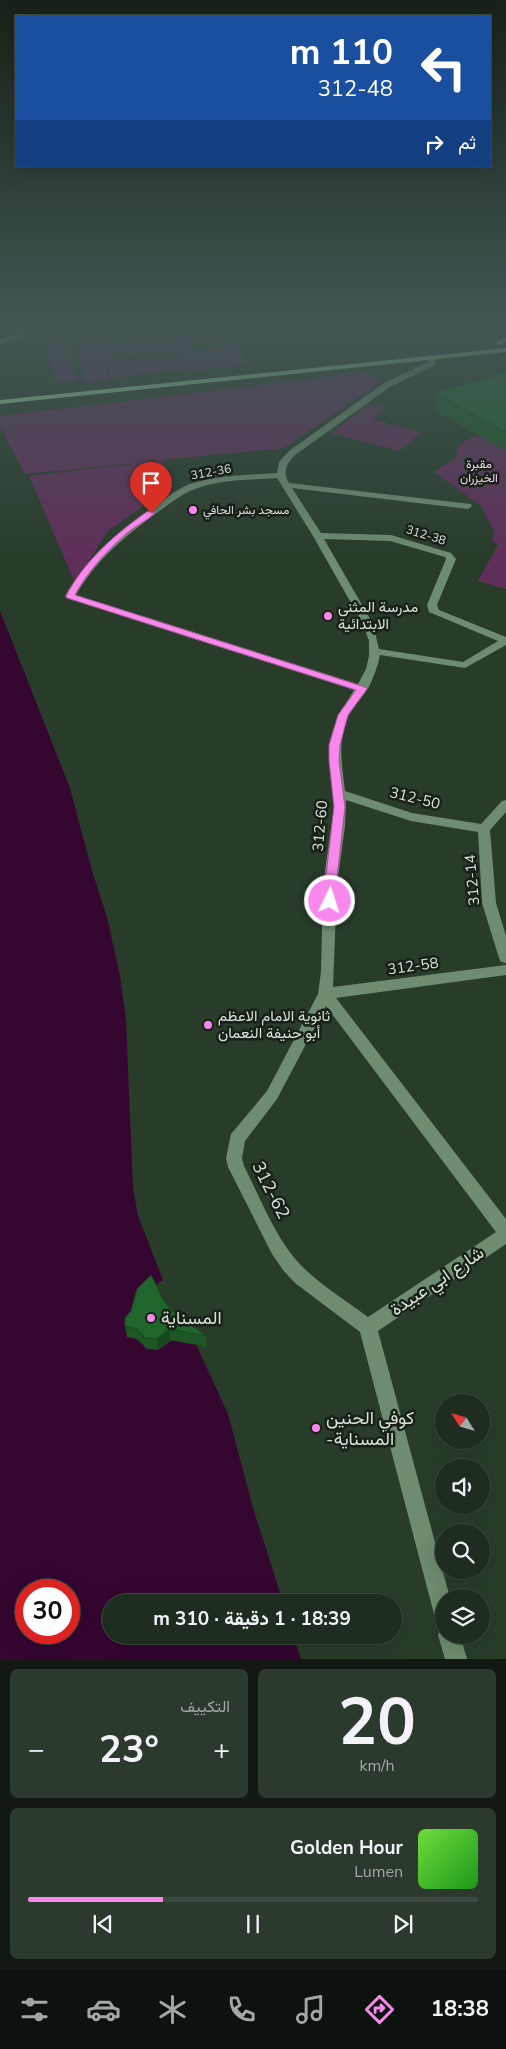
<!DOCTYPE html>
<html lang="ar">
<meta charset="utf-8">
<style>
body{margin:0;font-family:"Nunito Sans",Vazirmatn,sans-serif;background:#2c392d;color:#f1f3f6;direction:rtl;height:100vh;display:flex;flex-direction:column;font-size:19px;white-space:nowrap}
*{box-sizing:border-box;margin:0}
p{font-size:16px;color:#a1a8a5}
.icon{flex:none;width:28px;height:28px;fill:none;stroke:currentColor;stroke-width:2;stroke-linecap:round;stroke-linejoin:round}
.map{position:relative;height:1659px;overflow:hidden;direction:ltr}
.details{display:flex;flex-direction:column;gap:10px;padding:10px;background:#111912;flex:1}
.details>*{flex:none}
.top-card{position:absolute;left:15px;top:15px;width:476px;height:152px;border-radius:0px;box-shadow:0 5px 20px #0002,0 0 0 1px #3c493e;direction:rtl;background:#1a4fa0;color:#fff;overflow:hidden}
.needle{width:32px;rotate:307deg}
.fabs{position:absolute;left:435px;top:1394px;display:grid;gap:10px}
.fabs a{display:grid;place-items:center;width:55px;height:55px;border-radius:50%;background:#1f2d20;box-shadow:0 5px 20px #0002,0 0 0 1px #3c493e;font-size:25px}
.speed{position:absolute;left:15px;top:1579px;display:flex;gap:10px;font-size:25px;font-weight:700;text-align:center}
.speed>*{display:grid;place-content:center;width:65px;height:65px;border-radius:50%;background:#1f2d20;box-shadow:0 5px 20px #0002,0 0 0 1px #3c493e;line-height:1}
.speed .limit{border:8px solid #d22;background:#fff;color:#111}
.pin{position:absolute;display:grid;place-items:center;width:42px;height:42px;color:#fff;margin:-51px -21px;border-radius:50% 50% 50% 0;rotate:-45deg;box-shadow:0 0 5px #0007}
.pin .icon{rotate:45deg}
.me{position:absolute;width:55px;margin:-28px;rotate:4deg;stroke-linejoin:round;filter:drop-shadow(0 0 4px #0008)}
.turn{display:flex;align-items:center;gap:18px;height:105px;padding:0 15px;font-size:22px}
.turn .icon{width:65px;height:65px;stroke-width:2.5}
.turn b{display:block;font-size:35px;line-height:42px}
.then{display:flex;align-items:center;height:48px;padding:0 15px;background:#0003;gap:10px;font-size:19px}
.big{font-size:38px;font-weight:700;line-height:1.1}
.details .card{flex:1;display:flex;flex-direction:column;justify-content:center;gap:8px;min-width:0;padding:0 18px;border-radius:8px;background:#2c392d}
.details .dial{align-items:center;gap:0}
.dial b{font-size:65px;line-height:1}
.song{display:flex;align-items:center;gap:15px}
.cover{width:60px;height:60px;border-radius:8px;background:linear-gradient(135deg,hsl(100 70% 55%),hsl(120 70% 35%))}
.played{height:5px;border-radius:2px;background:linear-gradient(90deg,#f888eb 30%,#3c493e 30%)}
.keys{display:flex;justify-content:space-around;direction:ltr}
.heat{display:flex;justify-content:space-between;align-items:center;font-size:28px;direction:ltr}
.details .tiles{flex:1;display:grid;gap:10px;grid-template-columns:1fr 1fr}
.card:last-child{grid-column:span 2}
.trip{position:absolute;left:102px;top:1594px;width:300px;height:50px;border-radius:25px;background:#1f2d20;box-shadow:0 5px 20px #0002,0 0 0 1px #3c493e;font-weight:700;line-height:50px;text-align:center;direction:rtl}
.tab-bar{display:flex;height:80px;justify-content:space-around;align-items:center;background:#0c120d;color:#a1a8a5}
.tab-bar .icon{width:35px;height:35px}
.tab-bar .active{color:#f888eb}
.tab-bar b{font-size:22px;color:#f1f3f6}
.map>svg:first-child{display:block}
.green{fill:#5f2f5a}
.water{fill:#340630;fill-rule:evenodd}
.lines{fill:none;stroke-linecap:round;stroke-linejoin:round}
.minor{fill:#6f8b71;fill-rule:evenodd}
.major{fill:#a6e1a9;fill-rule:evenodd}
.wall{fill:#1c5725}
.shaded-wall{fill:#16471e}
.building{fill:#20652b;stroke:#16471e}
.route{fill:#f888eb;stroke:#a15899}
.poi-dot{fill:#f888eb;stroke:#182018;stroke-width:2}
.labels{text-anchor:middle;stroke-width:5;stroke-linejoin:round;paint-order:stroke}
.far-park-label{font-size:12px;fill:#f7d2f1;stroke:#182018}
.far-street-label{font-size:12px;fill:#d7e3d7;stroke:#182018}
.far-poi-label{font-size:12px;fill:#d7e3d7;stroke:#182018;text-anchor:start}
.poi-label{font-size:15px;fill:#d7e3d7;stroke:#182018;text-anchor:start}
.street-label{font-size:15px;fill:#d7e3d7;stroke:#182018}
.near-street-label{font-size:18px;fill:#d7e3d7;stroke:#182018}
.near-poi-label{font-size:18px;fill:#d7e3d7;stroke:#182018;text-anchor:start}
</style>
<div class="map">
<svg width="506" height="1659" viewBox="0 0 506 1659">
<rect width="100%" height="100%" fill="#293c2a"/>
<!-- green -->
<g class="green">
<path d="M180,327H218L231,341L192,345L181,335L191,349L120,358L111,344L172,336L122,342L117,330Z"/>
<path d="M108,330L114,342L107,343L117,360L100,362L110,380L86,383L71,332Z"/>
<path d="M65,333L78,381L57,383L38,334Z"/>
<path d="M234,344L251,364L188,371L179,352Z"/>
<path d="M177,355L185,369L112,378L105,363Z"/>
<path d="M367,372L382,381L284,448L163,460L172,485L107,532L75,583L29,476L157,461L25,474L0,427V416Z"/>
<path d="M369,404L386,408L372,419L422,432L399,451L331,433Z"/>
<path d="M478,435L506,451V589L478,581L498,544L492,541L494,530L480,505L434,472L455,458L458,447L464,441Z"/>
</g>
<!-- water -->
<path class="water" d="M0,611L70,788L92,871L107,917L120,976L126,1020L133,1188L138,1216L163,1280L155,1285L136,1339L147,1349L158,1350L171,1341L193,1338L228,1414L253,1508L283,1602H111V1635H293L301,1659H0ZM26,1590H69V1632H26Z"/>
<g class="lines">
<!-- minor -->
<g class="minor">
<path d="M23,327H31L17,339L0,345V340L11,335Z"/>
<path d="M428,357H434L435,365L390,387L295,455C287,463 282,472 289,483L471,504L472,506L468,509L292,488L321,533L391,535L451,553L456,559L437,605L439,610L506,637V645L465,668L380,655C378,666 372,682 367,690C362,698 354,706 349,715C337,740 342,765 345,791L412,813L481,824L502,801L506,800V812L490,830L496,903L506,936V963L501,962L499,958L482,903L478,832L411,821L346,800L345,826L337,885L333,987L506,965V975L336,998L506,1219V1244L378,1331L450,1598H444V1624L437,1621L434,1614L360,1332L295,1283L283,1270L272,1254L228,1167L226,1158L231,1134L267,1091L318,994L321,971L323,885L334,806L330,759V740L338,716L354,690L66,598L65,596C87,558 118,532 154,507C166,498 178,488 193,483C220,475 249,475 277,473L279,462L289,451L384,383L428,362ZM277,478L313,536L363,624L369,641V656L366,669L358,684L76,595C97,558 128,534 162,509C173,501 185,492 198,488C223,479 251,480 277,478ZM324,539L390,541L445,557L446,559L427,605L429,612L498,641L463,662L379,649L373,624ZM326,1006L496,1232L368,1317C348,1302 325,1288 307,1271C277,1244 262,1201 244,1166L242,1158L245,1141L277,1099Z"/>
<path d="M441,1627H444V1635H460L467,1659H445L438,1635Z"/>
</g>
<!-- major -->
<g class="major">
<path d="M506,337V342L499,345L495,343Z"/>
<path d="M506,348V352L0,404V400Z"/>
</g>
</g>
<!-- wall -->
<g class="wall">
<path d="M506,372V451L433,410L434,393Z"/>
<path d="M163,1299L170,1309L206,1336L207,1347L170,1340L158,1350L145,1348L144,1344L137,1339L127,1337L125,1326Z"/>
</g>
<!-- shaded-wall -->
<path class="shaded-wall" d="M169,1329L170,1340L158,1350L157,1339Z"/>
<!-- building -->
<g class="building">
<path d="M506,372V432L434,393Z"/>
<path d="M151,1275L163,1299L170,1309L206,1336L169,1329L157,1339L144,1338L142,1334L136,1329L125,1326V1318L131,1311L137,1289Z"/>
</g>
<!-- sky -->
<linearGradient id="sky" x2="0" y2="1"><stop stop-color="#172117"/><stop offset="0.58" stop-color="#435655"/><stop offset="1" stop-color="#435655" stop-opacity="0"/></linearGradient>
<rect width="506" height="559" fill="url(#sky)"/>
<!-- route -->
<path class="route" d="M148,511L155,513C147,521 135,526 126,534C107,551 87,572 75,595L365,687L367,689L348,715L340,745L339,761L345,807L334,904L330,905L323,901L334,807L329,761V745L338,715L356,690L67,598L66,596C85,560 115,534 148,511Z"/>
<!-- markers -->
<g class="poi-dot">
<circle cx="193" cy="510" r="5"/>
<circle cx="328" cy="616" r="5"/>
<circle cx="208" cy="1025" r="5"/>
<circle cx="151" cy="1318" r="5"/>
<circle cx="316" cy="1428" r="5"/>
</g>
<g class="labels">
<!-- far-park labels -->
<g class="far-park-label">
<text x="479" y="468">مقبرة<tspan x="479" dy="14">الخيزران</tspan></text>
</g>
<!-- far-street labels -->
<g class="far-street-label">
<text transform="translate(211 472) rotate(-10)" y="4">312-36</text>
<text transform="translate(426 535) rotate(17)" y="4">312-38</text>
</g>
<!-- far-poi labels -->
<g class="far-poi-label">
<text x="203" y="514">مسجد بشر الحافي</text>
</g>
<!-- poi labels -->
<g class="poi-label">
<text x="338" y="612">مدرسة المثنى<tspan x="338" dy="17">الابتدائية</tspan></text>
<text x="218" y="1021">ثانوية الامام الاعظم<tspan x="218" dy="17">أبو حنيفة النعمان</tspan></text>
</g>
<!-- street labels -->
<g class="street-label">
<text transform="translate(415 798) rotate(14)" y="5">312-50</text>
<text transform="translate(320 826) rotate(-85)" y="5">312-60</text>
<text transform="translate(472 880) rotate(-95)" y="5">312-14</text>
<text transform="translate(413 966) rotate(-8)" y="5">312-58</text>
</g>
<!-- near-street labels -->
<g class="near-street-label">
<text transform="translate(271 1190) rotate(63)" y="6">312-62</text>
<text transform="translate(437 1281) rotate(-34)" y="6">شارع ابي عبيدة</text>
</g>
<!-- near-poi labels -->
<g class="near-poi-label">
<text x="161" y="1324">المسناية</text>
<text x="326" y="1424">كوفي الحنين<tspan x="326" dy="21">-المسناية</tspan></text>
</g>
</g>
</svg>
<div class="fabs">
<a><svg class="needle" viewBox="-14 -14 28 28"><path d="M0-13l5 13h-10z" fill="#e53935"/><path d="M0 13l5-13h-10z" fill="#a1a8a5"/></svg></a>
<a><svg class="icon" aria-label="sound" viewBox="0 0 24 24"><path d="M4 9h4l5-4v14l-5-4H4zM17 9q2 3 0 6"/></svg></a>
<a><svg class="icon" aria-label="search" viewBox="0 0 24 24"><circle cx="10" cy="10" r="6"/><path d="M15 15l6 6"/></svg></a>
<a><svg class="icon" aria-label="layers" viewBox="0 0 24 24"><path d="M12 4l9 5-9 5-9-5zM3 14l9 5 9-5"/></svg></a>
</div>
<div class="speed"><div class="limit">30</div></div>
<div class="pin" style="left:151px;top:513px;background:#d93025"><svg class="icon" aria-label="arrive" viewBox="0 0 24 24"><path d="M6 21V4h12l-3 4 3 4H6"/></svg></div>
<svg class="me" style="left:330px;top:901px" viewBox="-20 -20 40 40"><circle r="17" fill="#f888eb" stroke="#fff" stroke-width="3"/><path d="M0-11L8 9 0 5-8 9z" fill="#fff"/></svg>
<div class="trip">18:39 · 1 دقيقة · 310 m</div>
<div class="top-card">
<div class="turn"><svg class="icon" aria-label="left" viewBox="0 0 24 24"><path d="M17 20v-9H6M10 6l-5 5 5 5"/></svg><div><b>110 m</b>312-48</div></div>
<div class="then">ثم<svg class="icon" aria-label="right" viewBox="0 0 24 24"><path d="M7 20v-9h11M14 6l5 5-5 5"/></svg></div>
</div>
</div>
<section class="details">
<div class="tiles">
<div class="card dial"><b>20</b><p>km/h</p></div>
<div class="card"><p>التكييف</p>
<div class="heat"><a>−</a><b class="big">23°</b><a>+</a></div>
</div>
<div class="card">
<div class="song"><i class="cover"></i><div><b>Golden Hour</b><p>Lumen</p></div></div>
<div class="played"></div>
<div class="keys"><svg class="icon" aria-label="previous" viewBox="0 0 24 24"><path d="M18 5L8 12l10 7zM5 5v14"/></svg><svg class="icon" aria-label="pause" viewBox="0 0 24 24"><path d="M8 5v14M16 5v14"/></svg><svg class="icon" aria-label="next" viewBox="0 0 24 24"><path d="M6 5l10 7-10 7zM19 5v14"/></svg></div>
</div>
</div>
</section>
<nav class="tab-bar">
<b>18:38</b>
<svg class="icon active" aria-label="directions" viewBox="0 0 24 24"><path d="M12 3l9 9-9 9-9-9zM9 14v-3h6M13 9l2 2-2 2"/></svg>
<svg class="icon" aria-label="music" viewBox="0 0 24 24"><path d="M9 18V5l10-2v13"/><circle cx="6" cy="18" r="3"/><circle cx="16" cy="16" r="3"/></svg>
<svg class="icon" aria-label="phone" viewBox="0 0 24 24"><path d="M5 4h4l2 5-3 2q2 4 5 5l2-3 5 2v4C11 20 4 13 5 4z"/></svg>
<svg class="icon" aria-label="climate" viewBox="0 0 24 24"><path d="M12 3v18M4 7l16 10M4 17L20 7"/></svg>
<svg class="icon" aria-label="car" viewBox="0 0 24 24"><path d="M5 17H2v-5l4-1 3-4h7l3 4 3 1v5h-3M9 17h6M6 11h13"/><circle cx="7" cy="17" r="2"/><circle cx="17" cy="17" r="2"/></svg>
<svg class="icon" aria-label="filters" viewBox="0 0 24 24"><path d="M4 7h16M4 17h16"/><circle cx="9" cy="7" r="2"/><circle cx="15" cy="17" r="2"/></svg>
</nav>
